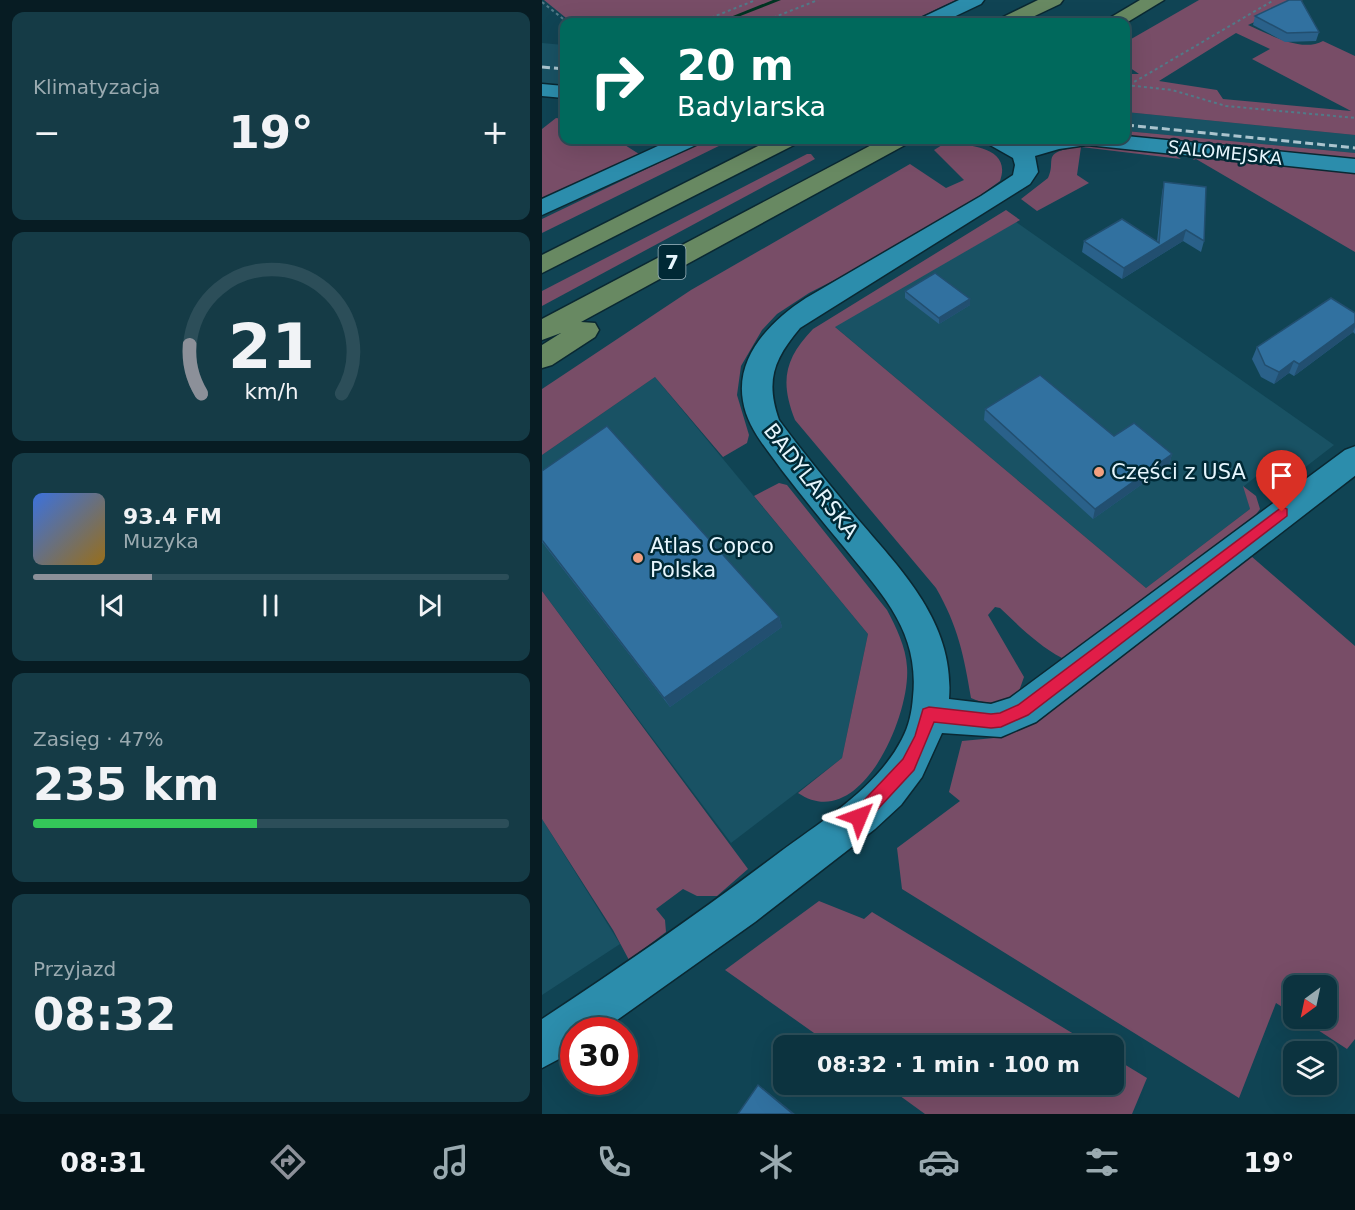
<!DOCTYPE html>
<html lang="pl">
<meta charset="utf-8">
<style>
body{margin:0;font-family:"DejaVu Sans",sans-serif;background:#153b46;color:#f1f3f6;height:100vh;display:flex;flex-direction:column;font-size:22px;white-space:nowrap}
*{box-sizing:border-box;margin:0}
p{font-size:20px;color:#9aaab0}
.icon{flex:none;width:33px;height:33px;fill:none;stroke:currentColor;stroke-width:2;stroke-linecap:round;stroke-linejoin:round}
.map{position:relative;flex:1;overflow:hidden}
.panel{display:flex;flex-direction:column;gap:12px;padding:12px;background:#071c23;width:542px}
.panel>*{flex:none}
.hud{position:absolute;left:18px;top:18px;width:570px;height:126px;border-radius:12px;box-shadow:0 6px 24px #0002,0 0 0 2px #2c4e59;background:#00695c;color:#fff;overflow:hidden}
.needle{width:39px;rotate:213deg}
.fabs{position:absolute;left:741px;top:975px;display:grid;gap:12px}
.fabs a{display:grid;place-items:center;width:54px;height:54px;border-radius:12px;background:#0c333f;box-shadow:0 6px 24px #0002,0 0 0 2px #2c4e59;font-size:30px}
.speed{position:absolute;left:18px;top:1017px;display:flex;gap:12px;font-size:30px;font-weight:700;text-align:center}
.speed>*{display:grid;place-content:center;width:78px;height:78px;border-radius:50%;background:#0c333f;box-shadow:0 6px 24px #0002,0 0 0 2px #2c4e59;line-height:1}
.speed .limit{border:9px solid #d22;background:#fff;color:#111}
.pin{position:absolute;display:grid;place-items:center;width:51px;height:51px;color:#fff;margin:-62px -26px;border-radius:50% 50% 50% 0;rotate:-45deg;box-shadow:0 0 6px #0007}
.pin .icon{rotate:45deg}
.me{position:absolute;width:66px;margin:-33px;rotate:46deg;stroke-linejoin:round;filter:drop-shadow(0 0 4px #0008)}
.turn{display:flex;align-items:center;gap:21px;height:126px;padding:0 18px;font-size:27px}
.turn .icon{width:78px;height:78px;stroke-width:2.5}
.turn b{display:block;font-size:42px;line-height:51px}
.big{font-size:45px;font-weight:700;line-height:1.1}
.panel .tile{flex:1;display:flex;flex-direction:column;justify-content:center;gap:9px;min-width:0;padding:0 21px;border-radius:12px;background:#153b46}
.panel .dial{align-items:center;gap:0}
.dial svg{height:156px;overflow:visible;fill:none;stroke:#2c4e59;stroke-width:7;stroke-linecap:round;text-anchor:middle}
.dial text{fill:#f1f3f6;stroke:none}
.song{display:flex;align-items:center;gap:18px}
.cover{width:72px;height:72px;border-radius:9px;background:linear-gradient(135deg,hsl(220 70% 55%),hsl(40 70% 35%))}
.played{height:6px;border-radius:3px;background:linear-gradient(90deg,#8c9099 25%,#2c4e59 25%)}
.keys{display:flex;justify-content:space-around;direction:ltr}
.heat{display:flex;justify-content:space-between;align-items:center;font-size:33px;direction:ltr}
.charge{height:9px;border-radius:4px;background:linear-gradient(90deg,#34c759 47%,#2c4e59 0)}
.trip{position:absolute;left:231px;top:1035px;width:351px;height:60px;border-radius:12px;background:#0c333f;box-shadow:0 6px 24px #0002,0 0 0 2px #2c4e59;font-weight:700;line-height:60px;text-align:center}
.menu{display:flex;height:96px;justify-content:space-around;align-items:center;background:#051419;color:#9aaab0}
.menu .icon{width:42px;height:42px}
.menu .current{color:#8c9099}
.menu b{font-size:27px;color:#f1f3f6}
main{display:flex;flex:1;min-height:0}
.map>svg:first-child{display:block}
.built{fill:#195264}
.green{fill:#784d67;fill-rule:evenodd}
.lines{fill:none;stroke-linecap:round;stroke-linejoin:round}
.stream{fill:#013422;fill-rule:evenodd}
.minor-casing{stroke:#0a2832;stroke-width:3}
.major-casing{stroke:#0a2832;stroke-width:3}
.path{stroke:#517a88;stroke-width:2;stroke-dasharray:3 3;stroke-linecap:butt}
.minor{fill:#2c8dac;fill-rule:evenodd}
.major{fill:#688962;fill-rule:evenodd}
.rail{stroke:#aac4ce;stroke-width:3;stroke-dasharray:8 4;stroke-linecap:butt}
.wall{fill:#2a618a}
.shaded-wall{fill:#224f70}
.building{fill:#3171a0;stroke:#224f70;stroke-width:1.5}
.route{fill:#e11d48;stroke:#92132f;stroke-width:1.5}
.poi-dot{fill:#f2a07f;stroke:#002935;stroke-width:2}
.labels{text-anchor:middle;stroke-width:5;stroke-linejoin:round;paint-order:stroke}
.far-street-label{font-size:18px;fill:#e6f6fd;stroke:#002935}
.shield{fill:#002935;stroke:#a1b8c1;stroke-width:1.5}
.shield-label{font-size:20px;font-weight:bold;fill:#e6f6fd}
.poi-label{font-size:21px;fill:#e6f6fd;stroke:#002935;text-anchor:start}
.street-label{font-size:21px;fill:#e6f6fd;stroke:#002935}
</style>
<main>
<section class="panel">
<div class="tile"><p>Klimatyzacja</p>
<div class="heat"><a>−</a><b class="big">19°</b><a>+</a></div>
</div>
<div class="tile dial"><svg viewBox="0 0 100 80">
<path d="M14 69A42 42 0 1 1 86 69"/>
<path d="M14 69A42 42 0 0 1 8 44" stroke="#8c9099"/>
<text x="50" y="56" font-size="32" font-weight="700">21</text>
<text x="50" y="72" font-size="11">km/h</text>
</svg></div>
<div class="tile">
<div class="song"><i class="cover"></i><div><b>93.4 FM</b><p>Muzyka</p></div></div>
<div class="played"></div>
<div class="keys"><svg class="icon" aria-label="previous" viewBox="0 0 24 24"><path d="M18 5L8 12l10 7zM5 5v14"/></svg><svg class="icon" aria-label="pause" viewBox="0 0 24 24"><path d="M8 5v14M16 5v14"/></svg><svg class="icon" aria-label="next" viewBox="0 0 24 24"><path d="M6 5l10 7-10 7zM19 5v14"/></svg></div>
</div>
<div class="tile"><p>Zasięg · 47%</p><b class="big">235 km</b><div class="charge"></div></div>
<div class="tile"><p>Przyjazd</p><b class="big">08:32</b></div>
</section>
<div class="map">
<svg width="814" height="1114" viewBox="0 0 814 1114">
<rect width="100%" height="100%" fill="#104454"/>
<!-- built -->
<g class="built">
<path d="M0,43L22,45V87L0,85Z"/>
<path d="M584,112L813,135V153L584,131Z"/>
<path d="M474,222L792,445L757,472L730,464L702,486L708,509L604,588L292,326Z"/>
<path d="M113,377L326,634L300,758L189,843L0,591V455Z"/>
<path d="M0,819L78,944L0,995Z"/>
</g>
<!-- green -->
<g class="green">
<path d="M2,0H414L367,22H29Z"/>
<path d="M657,0H761L706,25C727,34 759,53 781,41L813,56V135L584,112V74H597L584,65V42ZM694,33L728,49L710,59L809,111L681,99L675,90L617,81Z"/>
<path d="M14,118L22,119V140H75L97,154L0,198V129Z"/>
<path d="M584,131L813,153V161L584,137Z"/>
<path d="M165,140H189L0,233V219Z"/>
<path d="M405,142C429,146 470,147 458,181L428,203L326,263L267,293L235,314L220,330L199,366L195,395L207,435L205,443L181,457L113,377L0,455V389L149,290L368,164L404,188L422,180L392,150Z"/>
<path d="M539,143L628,152L639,159L539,147L535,175L547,183L495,211L479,199L506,178C514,162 501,154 525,149L523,145Z"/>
<path d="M265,154H269L273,159L0,306V291Z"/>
<path d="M654,156L813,172V252L654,159L651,160Z"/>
<path d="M464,210L478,220L293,327L604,588L708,509L701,486L714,496L718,509L712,517L531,654L520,658C496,645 478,627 458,608L453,607L446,615L482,677L476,694C461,703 445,706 429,698C422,656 416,626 394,588L253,420C238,382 242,359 271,329Z"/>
<path d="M237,483L245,485L345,610C354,627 364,647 365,667C369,715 318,835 256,793L300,758L326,634L212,496Z"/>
<path d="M709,556L813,646V1039L805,1049L759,1019L784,1018V986H752L751,1014L734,1003L697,1098L360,889L355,848L418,801L407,792L420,741L452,738L482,725Z"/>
<path d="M0,591L206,869L175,896H155L141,889L114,909L123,920L124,932L87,960L71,930L0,819Z"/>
<path d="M277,901L322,919L330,912L550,1045H289L183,970Z"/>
<path d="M572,1058L605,1078L590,1114H383L343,1085L572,1084Z"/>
</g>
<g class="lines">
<!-- stream -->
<path class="stream" d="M231,0H239L183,22H176Z"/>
<!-- minor casing -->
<g class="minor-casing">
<g id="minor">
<path d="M417,0H442L439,4L401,22H376L379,18Z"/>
<path d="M0,84L22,86V98L0,96Z"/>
<path d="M584,136L814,159V173L545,145L517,149L493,156L496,172L488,184L258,328C232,359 223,380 237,420C261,453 288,485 314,517C360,571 413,623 407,699L449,704L468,698L803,450L814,446V475L494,722L459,737L400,733L380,777L359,805L333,829L213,922L61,1030H32V1051L0,1068V1019C81,966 161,910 238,852C281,820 335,788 360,739C367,726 370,711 371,697C378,631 339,593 301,546C280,521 259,495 239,469C224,448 205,427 201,401C193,356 230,320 264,298L439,196L471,175L473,165L471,158L448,145L445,140H475L483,145L499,140H584Z"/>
<path d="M129,140H157L154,145L0,215V199Z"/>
</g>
</g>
<!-- major casing -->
<g class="major-casing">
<g id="major">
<path d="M496,0H521L518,4L480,22H456L459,18Z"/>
<path d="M598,0H622L584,23L561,22Z"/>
<path d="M228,140H255L252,145L0,273V255Z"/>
<path d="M339,140H366L363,145L39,322L53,323L57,330L53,337L10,365L0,368V345L19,333L0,340V319Z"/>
</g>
</g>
<!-- path -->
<g class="path">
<path d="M0,2L25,22"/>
<path d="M158,22L214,0"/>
<path d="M220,22L276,0"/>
<path d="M584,85L630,90L684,106L814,118"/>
<path d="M587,85L732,0"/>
</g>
<!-- minor -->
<use href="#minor" class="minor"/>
<!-- major -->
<use href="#major" class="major"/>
<!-- rail -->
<g class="rail">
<path d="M0,67L22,69"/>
<path d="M584,125L814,148"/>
</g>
</g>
<!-- wall -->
<g class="wall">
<path d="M713,16L777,32L774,41L743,42L711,25Z"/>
<path d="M622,182L662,241L659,252L641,241L580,279L540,252L542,241L615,242L620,193Z"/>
<path d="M363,291L428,299V305L397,324L363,298Z"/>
<path d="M813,313V334L811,332L752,376L747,373L732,384L719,377L710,359L715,347Z"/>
<path d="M443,409L572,436L630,454L627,465L551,519L442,420Z"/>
<path d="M0,471L237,617L240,627L128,707L0,542Z"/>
</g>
<!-- shaded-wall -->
<g class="shaded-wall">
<path d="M644,230L641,241L580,279L582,268Z"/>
<path d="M428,299V305L397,324V318Z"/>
<path d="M813,323V327L811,332L752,376L757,364Z"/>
<path d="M752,361L747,373L732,384L737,372Z"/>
<path d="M630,454L627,465L551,519L553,509Z"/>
<path d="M237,617L240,627L128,707L122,698Z"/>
<path d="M216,1085L218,1086L253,1114H251Z"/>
</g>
<!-- building -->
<g class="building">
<path d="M747,0H759L777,32L745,33L713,16Z"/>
<path d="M622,182L664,187L662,241L644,230L582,268L542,241L580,219L617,243Z"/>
<path d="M393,273L428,299L397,318L363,291Z"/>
<path d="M789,298L813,313V323L757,364L752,361L737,372L723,365L715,347Z"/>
<path d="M498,375L572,436L592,423L630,454L553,509L443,409Z"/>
<path d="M65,426L237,617L122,698L0,540V471Z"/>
<path d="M216,1085L251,1114H196Z"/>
</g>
<!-- route -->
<path class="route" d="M740,507L745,509V516L486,715L459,727L449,728L392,722L372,770L323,823L317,825L311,823L309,817L311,812L361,759L373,736L381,709L387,707L449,714L458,713L476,705Z"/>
<!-- markers -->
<g class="poi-dot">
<circle cx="557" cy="472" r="6"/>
<circle cx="96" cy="558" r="6"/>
</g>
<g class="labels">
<!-- far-street labels -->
<g class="far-street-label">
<text transform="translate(683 153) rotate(6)" y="6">SALOMEJSKA</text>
</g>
<!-- shield labels -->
<rect class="shield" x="116.5" y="245" width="27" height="34" rx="4.5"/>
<g class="shield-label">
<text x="130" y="269">7</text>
</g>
<!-- poi labels -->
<g class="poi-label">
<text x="569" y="479">Części z USA</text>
<text x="108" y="553">Atlas Copco<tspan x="108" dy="24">Polska</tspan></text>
</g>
<!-- street labels -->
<g class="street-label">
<text transform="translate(269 481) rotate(52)" y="7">BADYLARSKA</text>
</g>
</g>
</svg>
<div class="fabs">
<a><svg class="needle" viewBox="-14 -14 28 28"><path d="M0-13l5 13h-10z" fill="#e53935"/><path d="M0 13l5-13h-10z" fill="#9aaab0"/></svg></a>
<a><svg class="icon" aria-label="layers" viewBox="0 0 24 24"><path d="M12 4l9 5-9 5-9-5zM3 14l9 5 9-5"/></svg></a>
</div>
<div class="speed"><div class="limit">30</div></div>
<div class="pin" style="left:740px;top:512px;background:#d93025"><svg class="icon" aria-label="arrive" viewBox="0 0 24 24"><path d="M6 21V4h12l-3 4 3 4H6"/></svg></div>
<svg class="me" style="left:317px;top:817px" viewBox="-20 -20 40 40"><path d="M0-17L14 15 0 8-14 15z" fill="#e11d48" stroke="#fff" stroke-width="4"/></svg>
<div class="trip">08:32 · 1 min · 100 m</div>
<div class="hud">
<div class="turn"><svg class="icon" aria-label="right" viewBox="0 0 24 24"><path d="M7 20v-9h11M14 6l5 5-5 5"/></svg><div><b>20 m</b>Badylarska</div></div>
</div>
</div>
</main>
<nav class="menu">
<b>08:31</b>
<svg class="icon current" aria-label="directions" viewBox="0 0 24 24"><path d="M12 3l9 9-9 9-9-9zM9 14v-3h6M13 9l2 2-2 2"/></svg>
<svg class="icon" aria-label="music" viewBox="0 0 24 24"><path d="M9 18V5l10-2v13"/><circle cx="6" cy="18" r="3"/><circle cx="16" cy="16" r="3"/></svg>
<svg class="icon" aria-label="phone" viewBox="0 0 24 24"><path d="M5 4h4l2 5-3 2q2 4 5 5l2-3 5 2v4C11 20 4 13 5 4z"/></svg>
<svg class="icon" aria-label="climate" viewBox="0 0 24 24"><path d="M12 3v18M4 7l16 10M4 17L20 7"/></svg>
<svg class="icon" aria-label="car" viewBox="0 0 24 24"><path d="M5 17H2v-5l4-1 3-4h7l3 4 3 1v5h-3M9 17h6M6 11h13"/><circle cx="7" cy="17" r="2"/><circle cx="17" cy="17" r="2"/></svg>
<svg class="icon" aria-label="filters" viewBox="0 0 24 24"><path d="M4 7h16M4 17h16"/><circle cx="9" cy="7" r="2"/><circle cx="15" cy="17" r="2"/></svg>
<b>19°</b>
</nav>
